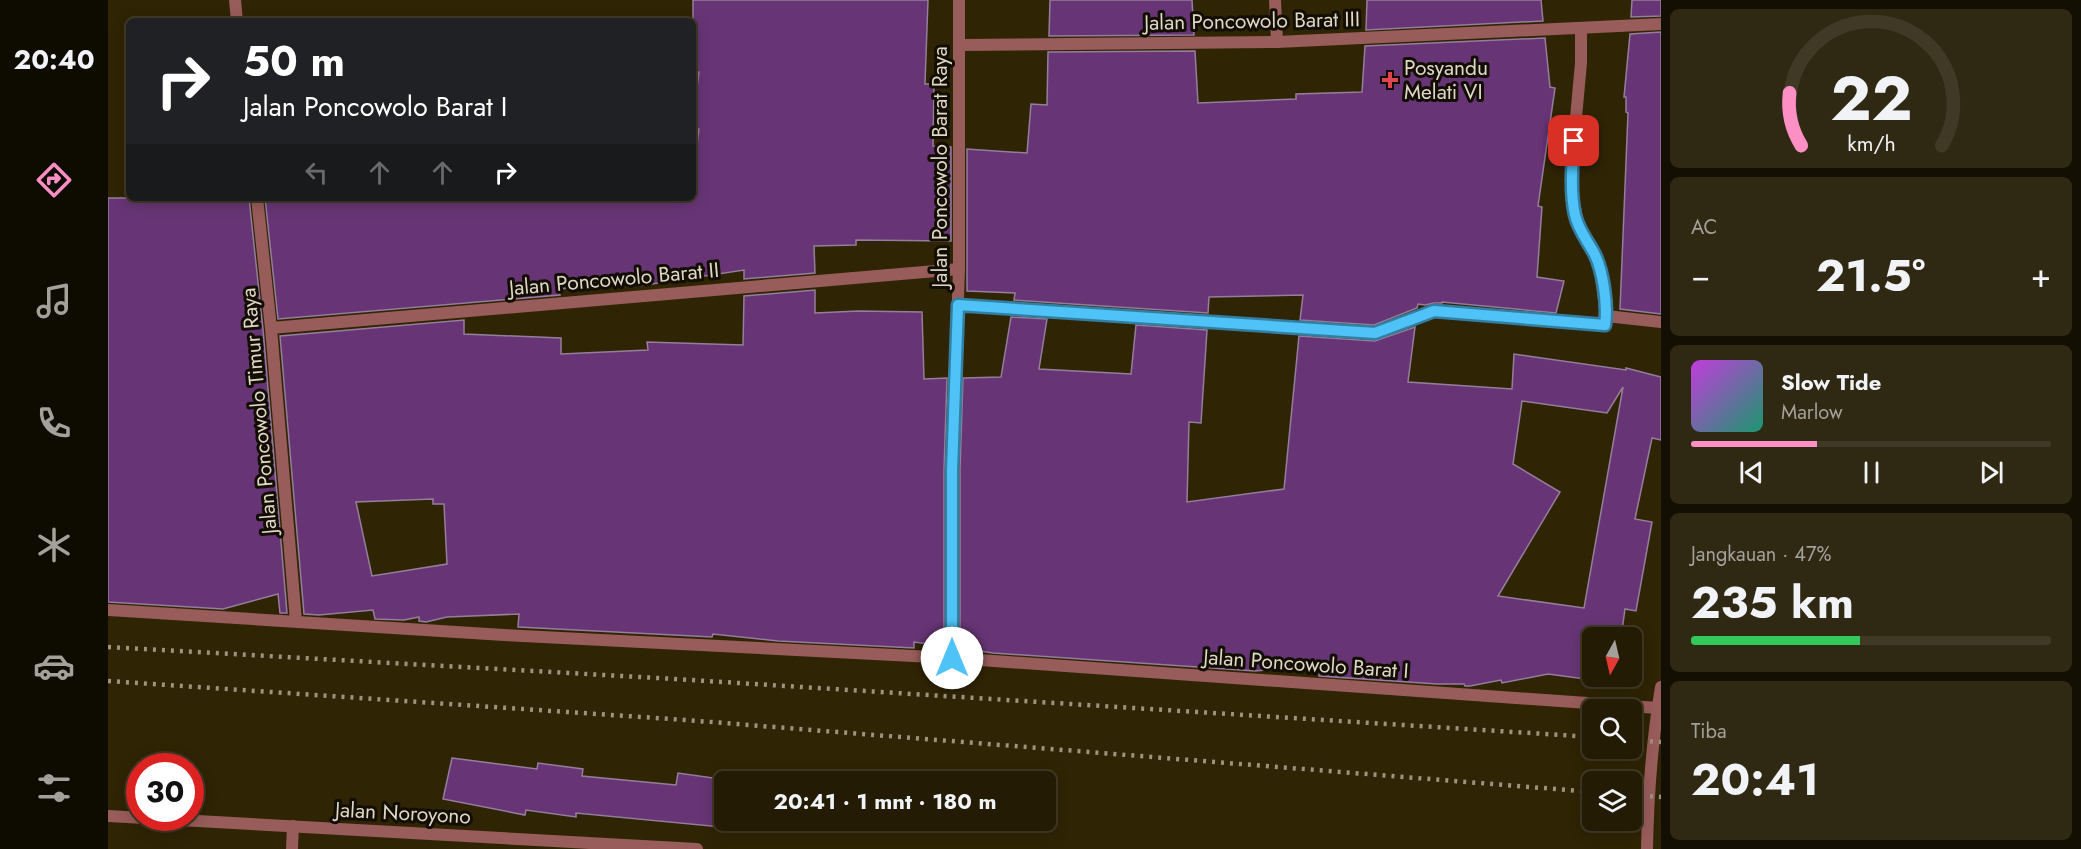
<!DOCTYPE html>
<html lang="id">
<meta charset="utf-8">
<style>
body{margin:0;font-family:Jost,sans-serif;background:#2f2812;color:#f1f3f6;height:100vh;display:flex;flex-direction:column;font-size:22px;white-space:nowrap}
*{box-sizing:border-box;margin:0}
p{font-size:20px;color:#a3a19a}
.icon{flex:none;width:33px;height:33px;fill:none;stroke:currentColor;stroke-width:2;stroke-linecap:round;stroke-linejoin:round}
.map{position:relative;flex:1;overflow:hidden}
.panel{display:flex;flex-direction:column;gap:9px;padding:9px;background:#130f02;width:420px}
.panel>*{flex:none}
.banner{position:absolute;left:18px;top:18px;width:570px;height:183px;border-radius:9px;box-shadow:0 3px 15px #0003,0 0 0 2px #403925;background:#202124;color:#fff;overflow:hidden}
.needle{width:39px;rotate:188deg}
.controls{position:absolute;left:1474px;top:627px;display:grid;gap:12px}
.controls a{display:grid;place-items:center;width:60px;height:60px;border-radius:9px;background:#231b03;box-shadow:0 3px 15px #0003,0 0 0 2px #403925;font-size:30px}
.speed{position:absolute;left:18px;top:753px;display:flex;gap:12px;font-size:30px;font-weight:700;text-align:center}
.speed>*{display:grid;place-content:center;width:78px;height:78px;border-radius:50%;background:#231b03;box-shadow:0 3px 15px #0003,0 0 0 2px #403925;line-height:1}
.speed .limit{border:9px solid #d22;background:#fff;color:#111}
.pin{position:absolute;display:grid;place-items:center;width:51px;height:51px;color:#fff;margin:-26px;border-radius:12px;box-shadow:0 3px 9px #0006}
.me{position:absolute;width:66px;margin:-33px;rotate:0deg;stroke-linejoin:round;filter:drop-shadow(0 0 4px #0008)}
.turn{display:flex;align-items:center;gap:21px;height:126px;padding:0 18px;font-size:27px}
.turn .icon{width:78px;height:78px;stroke-width:2.5}
.turn b{display:block;font-size:42px;line-height:51px}
.lanes{display:flex;align-items:center;height:57px;padding:0 18px;background:#0003;justify-content:center;gap:30px;direction:ltr}
.lanes .off{opacity:.35}
.big{font-size:45px;font-weight:700;line-height:1.1}
.panel .card{flex:1;display:flex;flex-direction:column;justify-content:center;gap:9px;min-width:0;padding:0 21px;border-radius:9px;background:#2f2812}
.panel .dial{align-items:center;gap:0}
.dial svg{height:156px;overflow:visible;fill:none;stroke:#403925;stroke-width:7;stroke-linecap:round;text-anchor:middle}
.dial text{fill:#f1f3f6;stroke:none}
.song{display:flex;align-items:center;gap:18px}
.cover{width:72px;height:72px;border-radius:9px;background:linear-gradient(135deg,hsl(290 70% 55%),hsl(160 70% 35%))}
.played{height:6px;border-radius:3px;background:linear-gradient(90deg,#fc8fc3 35%,#403925 35%)}
.keys{display:flex;justify-content:space-around;direction:ltr}
.heat{display:flex;justify-content:space-between;align-items:center;font-size:33px;direction:ltr}
.charge{height:9px;border-radius:4px;background:linear-gradient(90deg,#34c759 47%,#403925 0)}
.trip{position:absolute;left:606px;top:771px;width:342px;height:60px;border-radius:9px;background:#231b03;box-shadow:0 3px 15px #0003,0 0 0 2px #403925;font-weight:700;line-height:60px;text-align:center}
main{display:flex;flex:1;min-height:0}
.menu{display:flex;flex-direction:column;width:108px;justify-content:space-around;align-items:center;background:#0e0b01;color:#a3a19a}
.menu .icon{width:42px;height:42px}
.menu .selected{color:#fc8fc3}
.menu b{font-size:27px;color:#f1f3f6}
.map>svg:first-child{display:block}
.building{fill:#673575;stroke:#957e9b;stroke-width:1.5;fill-rule:evenodd}
.lines{fill:none;stroke-linecap:round;stroke-linejoin:round}
.minor{stroke:#985c5a;stroke-width:12}
.tertiary{stroke:#985c5a;stroke-width:12}
.rail{stroke:#9d947e;stroke-width:4.5;stroke-dasharray:3 6;stroke-linecap:butt}
.route-casing{stroke:#337fa1;stroke-width:15}
.route{stroke:#4fc3f7;stroke-width:10}
.health-dot{fill:#e0444e;stroke:#130e03;stroke-width:2}
.labels{text-anchor:middle;stroke-width:6;stroke-linejoin:round;paint-order:stroke}
.street-label{font-size:21px;fill:#dfd8c7;stroke:#130e03}
.poi-label{font-size:21px;fill:#dfd8c7;stroke:#130e03;text-anchor:start}
</style>
<main>
<nav class="menu">
<b>20:40</b>
<svg class="icon selected" aria-label="directions" viewBox="0 0 24 24"><path d="M12 3l9 9-9 9-9-9zM9 14v-3h6M13 9l2 2-2 2"/></svg>
<svg class="icon" aria-label="music" viewBox="0 0 24 24"><path d="M9 18V5l10-2v13"/><circle cx="6" cy="18" r="3"/><circle cx="16" cy="16" r="3"/></svg>
<svg class="icon" aria-label="phone" viewBox="0 0 24 24"><path d="M5 4h4l2 5-3 2q2 4 5 5l2-3 5 2v4C11 20 4 13 5 4z"/></svg>
<svg class="icon" aria-label="climate" viewBox="0 0 24 24"><path d="M12 3v18M4 7l16 10M4 17L20 7"/></svg>
<svg class="icon" aria-label="car" viewBox="0 0 24 24"><path d="M5 17H2v-5l4-1 3-4h7l3 4 3 1v5h-3M9 17h6M6 11h13"/><circle cx="7" cy="17" r="2"/><circle cx="17" cy="17" r="2"/></svg>
<svg class="icon" aria-label="filters" viewBox="0 0 24 24"><path d="M4 7h16M4 17h16"/><circle cx="9" cy="7" r="2"/><circle cx="15" cy="17" r="2"/></svg>
</nav>
<div class="map">
<svg width="1553" height="849" viewBox="0 0 1553 849">
<rect width="100%" height="100%" fill="#2f2404"/>
<!-- building -->
<g class="building">
<path d="M585,0H820L817,84H826L825,146L843,147V241L748,240V245L706,246L707,273L636,279V270L531,286L530,281L451,289L452,295L170,319L157,198H585V174L591,129L585,128V117L591,72L585,71Z"/>
<path d="M942,0H1084L1086,35L941,36Z"/>
<path d="M1259,0H1433L1435,21L1258,30Z"/>
<path d="M1524,0H1553V16L1523,17Z"/>
<path d="M1553,32V314L1512,309L1520,113L1518,112V97H1516L1522,34Z"/>
<path d="M1437,38L1442,87L1447,88L1430,206L1434,207L1429,277L1456,281L1448,313L1334,302V303H1326L1317,305L1310,304L1309,308L1266,325L1192,320L1195,295L1101,297L1100,313L906,300L907,293L859,291V149L919,153L923,104L939,105L940,52L1087,51L1090,103L1188,99V94L1254,92L1257,46Z"/>
<path d="M0,198H141L155,329L179,613H172L170,594L115,609L0,602Z"/>
<path d="M707,290V313L750,311L814,312L816,379L839,378L836,470V646L806,642V648L670,641L605,634L604,637L410,627L411,614L339,617L318,622L311,621V617L296,620L267,619L265,610L211,615L196,614L172,336L356,320V334L453,338V354L540,350L539,342L635,345L636,296ZM325,499V504H336L339,564L264,576L248,502Z"/>
<path d="M903,317L939,319L931,369L1023,374L1028,325L1099,330L1093,423L1081,422L1079,502L1176,489L1191,336L1267,341L1307,327L1300,382L1404,389L1406,354L1518,370V368L1553,377V440L1544,438L1527,519L1544,522L1528,611L1517,609L1513,638H1485V676H1508L1507,683L1440,674L1394,683L1393,680L1362,686H1357L1356,684H1329L1211,676L1212,665L1147,671L885,653L852,648V470L855,378L893,377ZM1515,387L1476,608L1390,596L1452,492L1405,464L1414,401L1499,413Z"/>
<path d="M344,758L429,769L430,763L475,769L474,776L568,785L570,773L634,782H616V820H635L634,829L468,813V817L418,810L417,815L335,799Z"/>
</g>
<g class="lines">
<!-- minor -->
<g class="minor">
<path d="M127,0L129,21"/>
<path d="M1167,0L1169,42"/>
<path d="M1473,29V63L1465,150V199L1471,227L1487,255L1492,269L1498,316"/>
<path d="M852,45L1169,42L1553,24"/>
<path d="M149,198L163,328L188,621"/>
<path d="M851,305L1267,333L1326,311L1497,325L1498,316L1553,322"/>
<path d="M163,328L851,269"/>
<path d="M0,610L396,635L844,658L1550,708"/>
<path d="M844,658V470L851,269V0"/>
<path d="M0,816L589,849"/>
<path d="M184,849L185,826"/>
</g>
<!-- tertiary -->
<path class="tertiary" d="M1539,849C1540,794 1544,741 1553,687"/>
<!-- rail -->
<g class="rail">
<path d="M0,647L567,679L1485,737"/>
<path d="M0,681L578,720L1485,792"/>
<path d="M1524,740L1553,742"/>
<path d="M1524,795L1553,797"/>
</g>
</g>
<g class="lines">
<!-- route casing -->
<g class="route-casing">
<path id="route" d="M844,658V470L850,305L1267,333L1326,311L1497,325C1500,305 1495,270 1486,253C1479,240 1470,229 1467,215C1462,192 1464,165 1466,141"/>
</g>
<!-- route -->
<use href="#route" class="route"/>
</g>
<!-- markers -->
<path class="health-dot" d="M1279 71h6v6h6v6h-6v6h-6v-6h-6v-6h6z"/>
<g class="labels">
<!-- street labels -->
<g class="street-label">
<text transform="translate(1144 21) rotate(-1)" y="7">Jalan Poncowolo Barat III</text>
<text transform="translate(832 167) rotate(-90)" y="7">Jalan Poncowolo Barat Raya</text>
<text transform="translate(506 279) rotate(-5)" y="7">Jalan Poncowolo Barat II</text>
<text transform="translate(151 411) rotate(-95)" y="7">Jalan Poncowolo Timur Raya</text>
<text transform="translate(1198 664) rotate(4)" y="7">Jalan Poncowolo Barat I</text>
<text transform="translate(295 813) rotate(3)" y="7">Jalan Noroyono</text>
</g>
<!-- poi labels -->
<g class="poi-label">
<text x="1296" y="75">Posyandu<tspan x="1296" dy="24">Melati VI</tspan></text>
</g>
</g>
</svg>
<div class="controls">
<a><svg class="needle" viewBox="-14 -14 28 28"><path d="M0-13l5 13h-10z" fill="#e53935"/><path d="M0 13l5-13h-10z" fill="#a3a19a"/></svg></a>
<a><svg class="icon" aria-label="search" viewBox="0 0 24 24"><circle cx="10" cy="10" r="6"/><path d="M15 15l6 6"/></svg></a>
<a><svg class="icon" aria-label="layers" viewBox="0 0 24 24"><path d="M12 4l9 5-9 5-9-5zM3 14l9 5 9-5"/></svg></a>
</div>
<div class="speed"><div class="limit">30</div></div>
<div class="pin" style="left:1466px;top:141px;background:#d93025"><svg class="icon" aria-label="arrive" viewBox="0 0 24 24"><path d="M6 21V4h12l-3 4 3 4H6"/></svg></div>
<svg class="me" style="left:844px;top:658px" viewBox="-20 -20 40 40"><circle r="19" fill="#fff"/><path d="M0-13L10 11 0 6-10 11z" fill="#4fc3f7"/></svg>
<div class="trip">20:41 · 1 mnt · 180 m</div>
<div class="banner">
<div class="turn"><svg class="icon" aria-label="right" viewBox="0 0 24 24"><path d="M7 20v-9h11M14 6l5 5-5 5"/></svg><div><b>50 m</b>Jalan Poncowolo Barat I</div></div>
<div class="lanes"><svg class="icon off" aria-label="left" viewBox="0 0 24 24"><path d="M17 20v-9H6M10 6l-5 5 5 5"/></svg><svg class="icon off" aria-label="ahead" viewBox="0 0 24 24"><path d="M12 20V5M6 11l6-6 6 6"/></svg><svg class="icon off" aria-label="ahead" viewBox="0 0 24 24"><path d="M12 20V5M6 11l6-6 6 6"/></svg><svg class="icon" aria-label="right" viewBox="0 0 24 24"><path d="M7 20v-9h11M14 6l5 5-5 5"/></svg></div>
</div>
</div>
<section class="panel">
<div class="card dial"><svg viewBox="0 0 100 80">
<path d="M14 69A42 42 0 1 1 86 69"/>
<path d="M14 69A42 42 0 0 1 8 42" stroke="#fc8fc3"/>
<text x="50" y="56" font-size="32" font-weight="700">22</text>
<text x="50" y="72" font-size="11">km/h</text>
</svg></div>
<div class="card"><p>AC</p>
<div class="heat"><a>−</a><b class="big">21.5°</b><a>+</a></div>
</div>
<div class="card">
<div class="song"><i class="cover"></i><div><b>Slow Tide</b><p>Marlow</p></div></div>
<div class="played"></div>
<div class="keys"><svg class="icon" aria-label="previous" viewBox="0 0 24 24"><path d="M18 5L8 12l10 7zM5 5v14"/></svg><svg class="icon" aria-label="pause" viewBox="0 0 24 24"><path d="M8 5v14M16 5v14"/></svg><svg class="icon" aria-label="next" viewBox="0 0 24 24"><path d="M6 5l10 7-10 7zM19 5v14"/></svg></div>
</div>
<div class="card"><p>Jangkauan · 47%</p><b class="big">235 km</b><div class="charge"></div></div>
<div class="card"><p>Tiba</p><b class="big">20:41</b></div>
</section>
</main>
